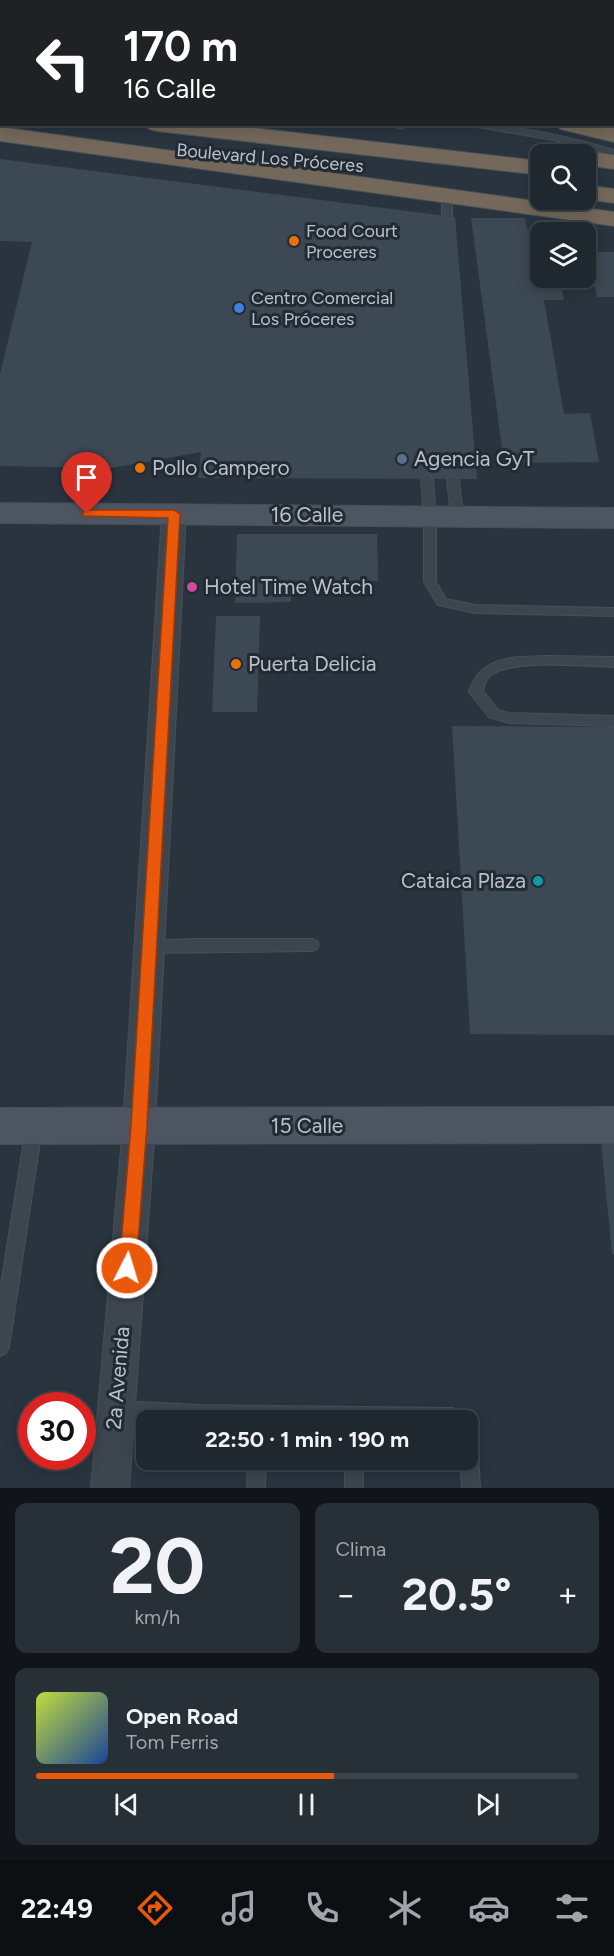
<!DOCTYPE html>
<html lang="es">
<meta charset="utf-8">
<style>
body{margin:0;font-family:Figtree,sans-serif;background:#272f37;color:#f1f3f6;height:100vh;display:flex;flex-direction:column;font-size:22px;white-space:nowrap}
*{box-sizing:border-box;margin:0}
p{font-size:20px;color:#a1a5aa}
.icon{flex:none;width:33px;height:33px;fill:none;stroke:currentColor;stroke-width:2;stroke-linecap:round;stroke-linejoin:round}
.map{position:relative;height:1488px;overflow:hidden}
.sheet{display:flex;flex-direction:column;gap:15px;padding:15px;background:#11151a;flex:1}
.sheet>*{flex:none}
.hud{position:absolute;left:0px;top:0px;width:615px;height:126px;box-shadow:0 3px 15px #0003,0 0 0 2px #3c444b;background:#202124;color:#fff;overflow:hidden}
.buttons{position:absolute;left:530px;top:144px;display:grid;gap:12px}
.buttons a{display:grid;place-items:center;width:66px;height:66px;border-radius:12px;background:#1f272f;box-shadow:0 3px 15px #0003,0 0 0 2px #3c444b;font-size:30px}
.speed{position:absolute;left:18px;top:1392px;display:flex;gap:12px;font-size:30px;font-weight:700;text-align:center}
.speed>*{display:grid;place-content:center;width:78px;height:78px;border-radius:50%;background:#1f272f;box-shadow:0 3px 15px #0003,0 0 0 2px #3c444b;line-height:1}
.speed .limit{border:9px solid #d22;background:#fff;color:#111}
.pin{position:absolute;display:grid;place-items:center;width:51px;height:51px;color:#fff;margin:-62px -26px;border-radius:50% 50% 50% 0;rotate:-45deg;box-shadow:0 0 6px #0007}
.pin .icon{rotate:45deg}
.me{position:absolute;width:66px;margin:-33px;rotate:5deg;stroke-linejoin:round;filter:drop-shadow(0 0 4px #0008)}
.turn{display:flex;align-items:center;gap:21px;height:126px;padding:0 24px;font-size:27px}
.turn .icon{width:78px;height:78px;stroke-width:2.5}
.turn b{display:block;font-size:42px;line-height:51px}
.big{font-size:45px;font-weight:700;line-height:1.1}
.sheet .card{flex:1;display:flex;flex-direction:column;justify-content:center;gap:9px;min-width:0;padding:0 21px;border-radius:12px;background:#272f37}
.sheet .dial{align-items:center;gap:0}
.dial b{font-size:78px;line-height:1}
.song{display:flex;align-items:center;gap:18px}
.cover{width:72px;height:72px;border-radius:9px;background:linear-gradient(135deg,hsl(70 70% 55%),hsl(220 70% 35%))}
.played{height:6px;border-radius:3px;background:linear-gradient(90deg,#ea580c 55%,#3c444b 55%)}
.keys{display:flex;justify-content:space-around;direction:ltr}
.heat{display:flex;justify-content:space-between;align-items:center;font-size:33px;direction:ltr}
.sheet .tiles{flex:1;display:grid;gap:15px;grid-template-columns:1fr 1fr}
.card:last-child{grid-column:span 2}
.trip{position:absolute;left:136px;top:1410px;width:342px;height:60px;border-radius:12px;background:#1f272f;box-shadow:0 3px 15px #0003,0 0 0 2px #3c444b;font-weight:700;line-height:60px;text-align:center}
.tabs{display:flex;height:96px;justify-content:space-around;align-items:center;background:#0c1013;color:#a1a5aa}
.tabs .icon{width:42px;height:42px}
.tabs .selected{color:#ea580c}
.tabs b{font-size:27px;color:#f1f3f6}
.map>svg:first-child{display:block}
.building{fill:#3c4854}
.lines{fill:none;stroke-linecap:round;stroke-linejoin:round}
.lane-casing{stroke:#474f58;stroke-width:2}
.street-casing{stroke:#474f58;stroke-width:2}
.secondary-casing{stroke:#474f58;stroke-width:2}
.highway-casing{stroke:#485159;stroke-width:2}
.lane{fill:#3d464f;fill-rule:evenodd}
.street{fill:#3d464f;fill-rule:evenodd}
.secondary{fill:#4c5561;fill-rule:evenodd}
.highway{fill:#74685b;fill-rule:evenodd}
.route{fill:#ea580c;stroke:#983908;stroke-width:1.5}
.food-dot{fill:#e8710a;stroke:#222b34;stroke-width:2}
.shop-dot{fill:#3f7fe0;stroke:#222b34;stroke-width:2}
.service-dot{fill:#5c6f8a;stroke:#222b34;stroke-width:2}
.hotel-dot{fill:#d1479c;stroke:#222b34;stroke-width:2}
.culture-dot{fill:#0f9aa8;stroke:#222b34;stroke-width:2}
.labels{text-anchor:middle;stroke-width:6;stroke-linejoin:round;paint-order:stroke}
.far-street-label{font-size:18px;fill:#bac1c9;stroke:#222b34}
.far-poi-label{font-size:18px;fill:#bac1c9;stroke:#222b34;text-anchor:start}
.poi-label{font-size:21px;fill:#bac1c9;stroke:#222b34;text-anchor:start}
.street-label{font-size:21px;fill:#bac1c9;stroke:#222b34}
</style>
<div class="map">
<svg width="614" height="1488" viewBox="0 0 614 1488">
<rect width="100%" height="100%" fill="#29343f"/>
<!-- building -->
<g class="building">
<path d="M379,124H407L403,130Z"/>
<path d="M0,159L455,217L477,479L198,478L201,452L111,468L0,466V374L32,242L0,241Z"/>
<path d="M471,218H525L529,238L540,239V278H560L564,300H544L564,414L590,413L599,462L504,463Z"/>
<path d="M586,252H614V297H597L593,278H585V265H589Z"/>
<path d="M237,534H377L378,581H291V602L235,603Z"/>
<path d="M216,616H260L257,712H212Z"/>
<path d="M452,726L614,727V1035L470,1034Z"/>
<path d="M601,1141H614V1254H612Z"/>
</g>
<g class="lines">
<!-- lane casing -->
<g class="lane-casing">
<g id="lane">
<path d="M84,0H92L83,2Z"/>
<path d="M2,82V88L0,89V83Z"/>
<path d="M460,124C512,124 564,135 614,150V156L572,144L565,154H557L564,142Z"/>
<path d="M447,194L452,197V216L447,219L442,216V197Z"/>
<path d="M427,475L433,479L436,516V582L446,599L475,605L614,608V616L475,613L438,605L424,582V516L421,479Z"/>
<path d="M453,475L459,479L463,516L457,520L451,516L447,479Z"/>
<path d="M547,656L614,657V667C587,666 512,659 491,675C486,679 484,685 483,691L498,710L509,713L614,716V726L509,723L489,717L469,692C480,655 515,657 547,656Z"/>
<path d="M192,939H312L317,941L319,945L317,949L312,951L149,953L144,951L142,947L144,943L149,941Z"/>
<path d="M34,1121L40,1123L42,1128L9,1347L6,1353L0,1356V1291L26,1128L28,1123Z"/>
<path d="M118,1401L200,1405L453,1408L463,1414L466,1420L118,1419L112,1416L109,1410L112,1404Z"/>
<path d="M468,1427L474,1430L477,1436L480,1488H462L460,1460H468Z"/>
<path d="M248,1460H266L265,1488H247Z"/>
<rect x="345" y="1460" width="18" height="28"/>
</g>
</g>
<!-- street casing -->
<g class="street-casing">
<g id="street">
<path d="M207,0H223L206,2Z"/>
<path d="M437,0H454L436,2Z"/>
<path d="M174,506L182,508L186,514L155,1126L129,1488H91L123,1126L162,514L166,508Z"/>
</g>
</g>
<!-- secondary casing -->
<g class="secondary-casing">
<g id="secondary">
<path d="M48,0H73L74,2H49Z"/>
<path d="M0,503L614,508V528L0,523Z"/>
<path d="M614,1107V1143L0,1144V1108Z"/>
</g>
</g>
<!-- highway casing -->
<g class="highway-casing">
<g id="highway">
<rect x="0" y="101" width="2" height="14"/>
<path d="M146,124H220L540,161V175L157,131L149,129Z"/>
<path d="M557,124H598L614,128V142L560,129Z"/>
<path d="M0,127L614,212V226L0,141Z"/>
<path d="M585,151L614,155V169L585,165V154H576Z"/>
<path d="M585,185L614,189V203L585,199Z"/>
</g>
</g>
<!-- lane -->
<use href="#lane" class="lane"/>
<!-- street -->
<use href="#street" class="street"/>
<!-- secondary -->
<use href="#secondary" class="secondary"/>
<!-- highway -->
<use href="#highway" class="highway"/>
</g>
<!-- route -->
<path class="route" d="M87,510H174L180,514L147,1126L136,1268L133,1274L127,1276L121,1274L119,1268L131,1126L168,518L83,516V511Z"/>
<!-- markers -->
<g class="food-dot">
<circle cx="294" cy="241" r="6"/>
<circle cx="140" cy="468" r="6"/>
<circle cx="236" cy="664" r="6"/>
</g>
<circle class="shop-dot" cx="239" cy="308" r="6"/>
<circle class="service-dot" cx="402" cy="459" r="6"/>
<circle class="hotel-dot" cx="192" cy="587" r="6"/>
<circle class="culture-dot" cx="538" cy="881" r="6"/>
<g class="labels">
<!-- far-street labels -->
<g class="far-street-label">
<text transform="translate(270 158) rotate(5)" y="6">Boulevard Los Próceres</text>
</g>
<!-- far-poi labels -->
<g class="far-poi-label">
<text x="306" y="237">Food Court<tspan x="306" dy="21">Proceres</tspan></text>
<text x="251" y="304">Centro Comercial<tspan x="251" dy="21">Los Próceres</tspan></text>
</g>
<!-- poi labels -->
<g class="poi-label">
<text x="414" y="466">Agencia GyT</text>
<text x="152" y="475">Pollo Campero</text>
<text x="204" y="594">Hotel Time Watch</text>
<text x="248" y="671">Puerta Delicia</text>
<text x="526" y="888" text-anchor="end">Cataica Plaza</text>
</g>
<!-- street labels -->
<g class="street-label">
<text x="307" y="522">16 Calle</text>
<text x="307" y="1133">15 Calle</text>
<text transform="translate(118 1378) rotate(-85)" y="7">2a Avenida</text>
</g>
</g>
</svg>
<div class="buttons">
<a><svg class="icon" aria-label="search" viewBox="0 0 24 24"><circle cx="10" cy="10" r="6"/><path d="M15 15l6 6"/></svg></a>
<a><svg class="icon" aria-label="layers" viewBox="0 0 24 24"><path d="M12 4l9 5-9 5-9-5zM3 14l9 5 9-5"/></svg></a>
</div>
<div class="speed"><div class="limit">30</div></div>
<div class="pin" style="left:87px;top:514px;background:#d93025"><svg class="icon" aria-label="arrive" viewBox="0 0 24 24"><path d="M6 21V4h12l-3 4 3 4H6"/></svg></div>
<svg class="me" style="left:127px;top:1268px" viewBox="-20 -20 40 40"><circle r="17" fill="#ea580c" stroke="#fff" stroke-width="3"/><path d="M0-11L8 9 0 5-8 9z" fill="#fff"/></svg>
<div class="trip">22:50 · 1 min · 190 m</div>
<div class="hud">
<div class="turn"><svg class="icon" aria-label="left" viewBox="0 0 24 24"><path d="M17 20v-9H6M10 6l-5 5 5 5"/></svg><div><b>170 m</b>16 Calle</div></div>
</div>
</div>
<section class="sheet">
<div class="tiles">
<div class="card dial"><b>20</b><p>km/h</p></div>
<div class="card"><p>Clima</p>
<div class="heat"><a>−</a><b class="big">20.5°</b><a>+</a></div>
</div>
<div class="card">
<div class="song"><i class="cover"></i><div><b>Open Road</b><p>Tom Ferris</p></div></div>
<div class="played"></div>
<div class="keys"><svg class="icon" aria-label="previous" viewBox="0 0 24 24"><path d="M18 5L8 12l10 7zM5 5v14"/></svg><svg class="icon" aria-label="pause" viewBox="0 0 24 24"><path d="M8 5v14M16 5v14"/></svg><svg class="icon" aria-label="next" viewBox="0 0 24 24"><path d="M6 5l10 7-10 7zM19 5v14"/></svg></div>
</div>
</div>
</section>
<nav class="tabs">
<b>22:49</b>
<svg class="icon selected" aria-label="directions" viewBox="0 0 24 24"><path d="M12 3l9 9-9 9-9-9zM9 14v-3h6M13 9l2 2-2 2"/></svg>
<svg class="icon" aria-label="music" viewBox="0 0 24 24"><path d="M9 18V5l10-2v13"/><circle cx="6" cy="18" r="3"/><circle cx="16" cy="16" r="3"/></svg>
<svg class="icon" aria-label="phone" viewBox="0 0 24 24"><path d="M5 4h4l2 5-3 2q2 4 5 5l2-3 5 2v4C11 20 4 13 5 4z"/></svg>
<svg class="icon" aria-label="climate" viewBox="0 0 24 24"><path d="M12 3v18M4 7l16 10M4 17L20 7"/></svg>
<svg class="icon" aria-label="car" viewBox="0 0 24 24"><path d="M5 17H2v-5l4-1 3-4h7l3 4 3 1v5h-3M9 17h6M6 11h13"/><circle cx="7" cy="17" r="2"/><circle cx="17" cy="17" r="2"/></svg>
<svg class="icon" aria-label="filters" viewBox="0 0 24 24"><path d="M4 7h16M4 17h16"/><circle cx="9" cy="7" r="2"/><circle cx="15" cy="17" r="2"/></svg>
</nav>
